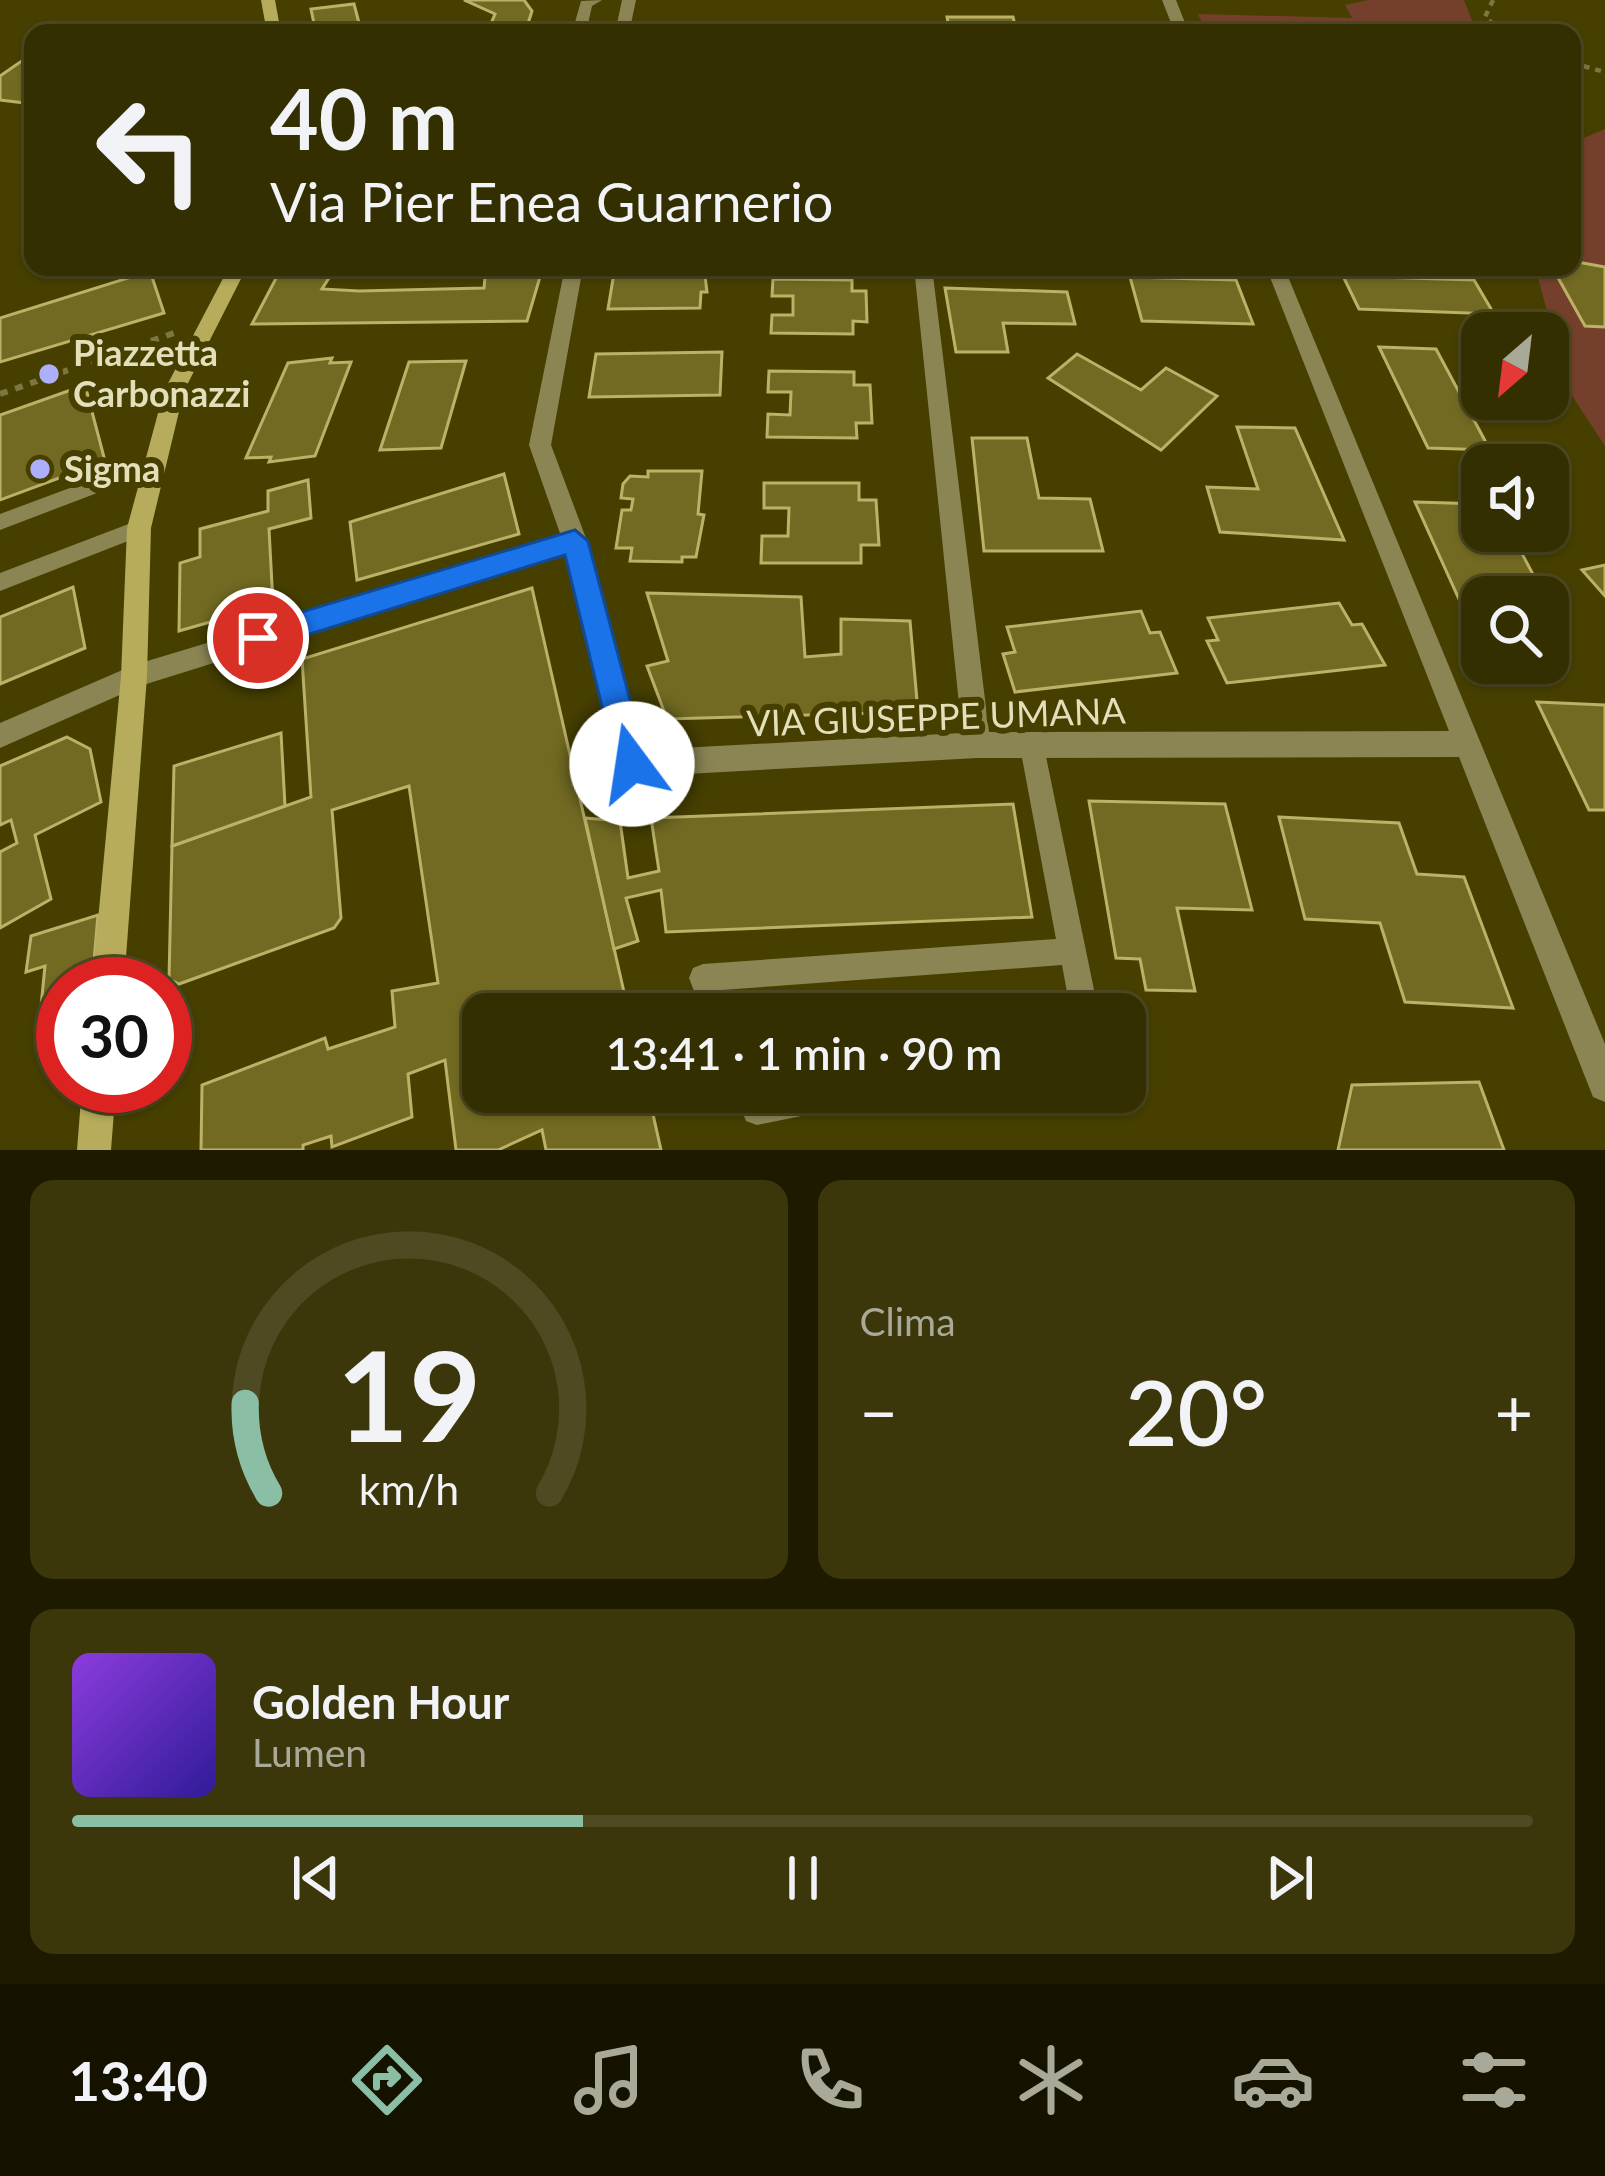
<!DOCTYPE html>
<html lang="it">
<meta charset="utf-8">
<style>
body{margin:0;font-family:Lato,sans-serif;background:#3c370a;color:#f1f3f6;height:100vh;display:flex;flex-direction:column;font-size:45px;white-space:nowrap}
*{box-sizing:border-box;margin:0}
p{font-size:39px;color:#a9a999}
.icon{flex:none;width:66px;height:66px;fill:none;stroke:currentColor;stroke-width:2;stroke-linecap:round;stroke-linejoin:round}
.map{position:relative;height:1150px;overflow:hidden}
.panel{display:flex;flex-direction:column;gap:30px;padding:30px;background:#1d1a00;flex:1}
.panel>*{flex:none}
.hud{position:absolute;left:24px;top:24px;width:1557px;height:252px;border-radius:24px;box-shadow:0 3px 9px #0004,0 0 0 3px #4e4a22;background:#342f00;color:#f1f3f6;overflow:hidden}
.needle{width:78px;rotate:208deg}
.buttons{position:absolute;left:1461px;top:312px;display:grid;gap:24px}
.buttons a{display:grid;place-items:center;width:108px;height:108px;border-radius:24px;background:#342f00;box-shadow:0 3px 9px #0004,0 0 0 3px #4e4a22;font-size:60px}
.speed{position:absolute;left:36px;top:957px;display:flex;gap:24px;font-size:60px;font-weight:700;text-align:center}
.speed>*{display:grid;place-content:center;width:156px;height:156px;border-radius:50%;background:#342f00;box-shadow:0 3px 9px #0004,0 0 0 3px #4e4a22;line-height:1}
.speed .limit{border:18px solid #d22;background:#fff;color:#111}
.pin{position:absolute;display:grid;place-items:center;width:102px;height:102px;color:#fff;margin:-51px;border:6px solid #fff;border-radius:50%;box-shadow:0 3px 12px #0007}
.me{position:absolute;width:132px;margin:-66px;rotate:346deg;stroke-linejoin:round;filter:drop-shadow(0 0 9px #0008)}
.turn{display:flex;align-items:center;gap:42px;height:252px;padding:0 48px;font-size:54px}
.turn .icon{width:156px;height:156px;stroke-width:2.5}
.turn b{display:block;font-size:84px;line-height:102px}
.big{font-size:90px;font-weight:600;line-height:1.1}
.panel .widget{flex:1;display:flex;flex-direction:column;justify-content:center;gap:18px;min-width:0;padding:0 42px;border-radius:24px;background:#3c370a}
.panel .dial{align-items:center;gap:0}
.dial svg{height:312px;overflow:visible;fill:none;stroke:#4e4a22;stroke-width:7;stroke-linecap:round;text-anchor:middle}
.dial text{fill:#f1f3f6;stroke:none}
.song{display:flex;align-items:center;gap:36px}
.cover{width:144px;height:144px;border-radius:18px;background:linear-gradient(135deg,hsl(270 70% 55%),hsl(250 70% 35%))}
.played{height:12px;border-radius:6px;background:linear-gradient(90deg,#8abfa5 35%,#4e4a22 35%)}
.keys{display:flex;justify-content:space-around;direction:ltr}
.heat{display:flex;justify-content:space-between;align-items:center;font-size:66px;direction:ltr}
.panel .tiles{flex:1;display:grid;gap:30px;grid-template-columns:1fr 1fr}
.widget:last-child{grid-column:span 2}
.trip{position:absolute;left:462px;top:993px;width:684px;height:120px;border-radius:24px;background:#342f00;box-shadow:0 3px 9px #0004,0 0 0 3px #4e4a22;font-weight:600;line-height:120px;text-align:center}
.tabs{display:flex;height:192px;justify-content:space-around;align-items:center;background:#151300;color:#a9a999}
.tabs .icon{width:84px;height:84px}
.tabs .selected{color:#8abfa5}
.tabs b{font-size:54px;color:#f1f3f6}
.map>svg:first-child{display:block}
.green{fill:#74402c}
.building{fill:#726a22;stroke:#bbb267;stroke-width:3}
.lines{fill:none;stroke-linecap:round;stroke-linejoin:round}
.path-far1{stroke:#7c7741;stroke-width:4.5;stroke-dasharray:6 6;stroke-linecap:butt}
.path{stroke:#7c7741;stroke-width:6;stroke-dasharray:8 8;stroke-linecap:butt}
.lane{fill:#8b8554;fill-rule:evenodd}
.street{fill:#8b8554;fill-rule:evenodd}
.secondary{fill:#b6ac5b;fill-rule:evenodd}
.route{fill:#1a73e8;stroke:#114b97;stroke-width:3}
.poi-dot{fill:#adaffb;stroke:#463f00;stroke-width:4.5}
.labels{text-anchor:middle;stroke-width:12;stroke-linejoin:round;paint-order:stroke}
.poi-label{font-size:36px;font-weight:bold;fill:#e3dfbb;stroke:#463f00;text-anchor:start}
.street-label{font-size:36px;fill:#e3dfbb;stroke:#463f00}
</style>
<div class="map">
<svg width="1605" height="1150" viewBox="0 0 1605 1150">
<rect width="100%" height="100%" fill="#463f00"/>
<!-- green -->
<g class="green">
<path d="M1368,0H1464L1477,33H1207L1198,14L1352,18L1345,5Z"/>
<path d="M1605,129V267L1572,261V157L1579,140Z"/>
<path d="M1535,267H1552L1585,326L1605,327V446L1569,391Z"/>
</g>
<!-- building -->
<g class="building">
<path d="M464,0H524L532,11L525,33H487L495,14Z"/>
<path d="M354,4L359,23L316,33L311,9Z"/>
<path d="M947,17H1013L1017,33H950Z"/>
<path d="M26,58L33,59V104L0,100V76Z"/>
<path d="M1572,261L1605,267V327L1585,326L1552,267H1572Z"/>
<path d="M282,267H336L322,289L359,291L484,288L486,267H538L535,277H540L527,321L252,324Z"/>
<path d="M615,267H667V275L705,276L707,292H701L700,308L608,309Z"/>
<path d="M150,271L164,313L0,362V318Z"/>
<path d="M1343,276L1474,280L1494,314L1359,309Z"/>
<path d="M1130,277L1236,280L1253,324L1142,321Z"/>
<path d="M773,279L852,280V291H866L867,322L853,321V334L771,333L772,315H793V296H772Z"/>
<path d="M945,288L1067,292L1075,324L1003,323L1008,352H956Z"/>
<path d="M1379,347L1436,349L1490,450L1428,448Z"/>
<path d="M722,352L720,395L589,397L596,354Z"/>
<path d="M1077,354L1141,390L1166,368L1217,396L1161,450L1048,378Z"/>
<path d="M332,358L330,363L351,362L315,456L269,462L271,457L246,458L288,363Z"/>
<path d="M466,361L441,448L380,450L409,362Z"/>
<path d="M769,371L854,372V385H870L872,423H856L857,438L767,437L768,414L790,415L791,392H768Z"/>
<path d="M85,385L105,461L0,500V415Z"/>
<path d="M1237,427L1295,428L1344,540L1220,532L1207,487L1258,489Z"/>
<path d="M972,438H1027L1039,498L1090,499L1103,551H984Z"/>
<path d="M648,471H702L698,514L704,515L696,557H682V562L630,561L632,548H616L622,510H631L633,499L621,498L623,484L630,476L648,477Z"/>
<path d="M504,474L519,534L357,580L350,522Z"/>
<path d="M308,480L311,518L269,529L273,604L179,631L180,563L200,557V529L268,511V491Z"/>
<path d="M764,483H859V500H876L879,545H861V563H761L762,536H788L789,508H764Z"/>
<path d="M1415,502L1482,504V531H1510L1545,597H1482V639H1477Z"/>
<path d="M1605,565V596L1582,570Z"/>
<path d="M73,587L85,648L0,684V617Z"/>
<path d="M532,588L629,1014H483V1092H648L661,1150H546L542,1130L498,1150H456L445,1060L408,1074L412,1117L332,1147L331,1136L303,1145V1150H201L202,1085L325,1038L328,1049L395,1027L392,991L438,983L409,786L332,810L341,918L334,928L179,984L169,979L172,846L311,797L302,659Z"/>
<path d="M647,593L801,597L805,657L841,654V619L910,621L918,712L667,719L647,666L668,661Z"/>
<path d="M1339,603L1352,625L1362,624L1385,665L1227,683L1207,641L1218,640L1208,618Z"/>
<path d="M1548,603L1568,643L1548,642Z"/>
<path d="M1141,611L1150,633L1160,632L1177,673L1015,692L1003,654L1015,652L1007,627Z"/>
<path d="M1537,702L1605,705V810H1589Z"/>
<path d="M281,733L285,806L172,846L174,766Z"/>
<path d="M67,737L90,749L101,802L35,835L51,899L0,928V852L17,843L11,820L0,825V766Z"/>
<path d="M1089,801L1225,804L1252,910L1177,908L1195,991L1146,990L1140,959L1116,958Z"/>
<path d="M1013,804L1032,917L666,932L661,890L626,898L638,941L614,949L585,818L620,821L628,878L659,871L651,818Z"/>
<path d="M1279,817L1399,823L1417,874L1464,877L1513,1008L1405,1002L1380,923L1305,919Z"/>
<path d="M98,915L92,984H63V1037L37,1046L45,966L26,972L31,936Z"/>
<path d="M1479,1082L1504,1150H1338L1352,1085Z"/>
</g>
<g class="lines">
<!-- path-far1 -->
<g class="path-far1">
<path d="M1493,0L1485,17L1504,33"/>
<path d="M1572,63L1605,72"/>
</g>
<!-- path -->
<path class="path" d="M0,394L174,333"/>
<!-- lane -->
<g class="lane">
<path d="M153,457L163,464L160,469L0,530V514Z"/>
<path d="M139,520L146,522L149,528L146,534L0,591V573Z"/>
<path d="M1032,736L1040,739L1044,747L1099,1014H1071L1062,965L722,990L731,1014H703L689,978L693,968L703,964L1056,939L1020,747L1024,739Z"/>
<path d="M734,1092H861L856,1102L846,1107L757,1125L746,1121Z"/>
</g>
<!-- street -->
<g class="street">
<path d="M602,0L592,6L586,33H572L581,1Z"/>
<path d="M622,0H636L629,33H615Z"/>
<path d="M1162,0H1176L1189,33H1175Z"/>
<path d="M565,267H583L551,445L587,541L642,750L962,733L914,267H932L989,732L1449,731L1266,267H1284L1605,1044V1102L1593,1097L1459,757L977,758L632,777L622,773L618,764L566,553L140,686L0,748V723L134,665L561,536L529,445Z"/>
</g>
<!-- secondary -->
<g class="secondary">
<path d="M261,0H275L281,33H267Z"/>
<path d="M229,267H247L184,391L151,528L147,676L124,984H92L121,676L127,528L164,391Z"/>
<path d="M82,1086H116L111,1150H77Z"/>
</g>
</g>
<!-- route -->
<path class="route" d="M575,530L588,541L647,764L643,775L632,779L621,775L616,764L565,555L258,650L244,638L258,625Z"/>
<!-- markers -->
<g class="poi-dot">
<circle cx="49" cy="374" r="12"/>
<circle cx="40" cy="469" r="12"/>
</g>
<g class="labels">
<!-- poi labels -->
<g class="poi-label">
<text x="73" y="366">Piazzetta<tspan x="73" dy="41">Carbonazzi</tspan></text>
<text x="64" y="482">Sigma</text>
</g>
<!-- street labels -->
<g class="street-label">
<text transform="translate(936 717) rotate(-2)" y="13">VIA GIUSEPPE UMANA</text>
</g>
</g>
</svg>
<div class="buttons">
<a><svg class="needle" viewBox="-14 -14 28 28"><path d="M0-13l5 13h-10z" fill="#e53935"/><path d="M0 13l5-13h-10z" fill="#a9a999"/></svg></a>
<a><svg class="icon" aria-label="sound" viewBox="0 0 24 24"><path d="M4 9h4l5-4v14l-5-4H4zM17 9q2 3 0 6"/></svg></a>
<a><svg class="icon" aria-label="search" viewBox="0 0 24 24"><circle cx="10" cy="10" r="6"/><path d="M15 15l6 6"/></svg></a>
</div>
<div class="speed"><div class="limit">30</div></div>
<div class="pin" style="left:258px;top:638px;background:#d93025"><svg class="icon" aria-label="arrive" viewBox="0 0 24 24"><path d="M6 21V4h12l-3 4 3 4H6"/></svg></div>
<svg class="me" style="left:632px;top:764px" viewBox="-20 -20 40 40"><circle r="19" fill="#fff"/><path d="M0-13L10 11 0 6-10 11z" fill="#1a73e8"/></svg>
<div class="trip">13:41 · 1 min · 90 m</div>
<div class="hud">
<div class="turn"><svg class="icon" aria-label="left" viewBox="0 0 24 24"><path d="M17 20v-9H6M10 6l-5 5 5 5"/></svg><div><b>40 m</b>Via Pier Enea Guarnerio</div></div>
</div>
</div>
<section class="panel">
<div class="tiles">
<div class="widget dial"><svg viewBox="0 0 100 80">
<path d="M14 69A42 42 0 1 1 86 69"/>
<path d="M14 69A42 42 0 0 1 8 46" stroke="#8abfa5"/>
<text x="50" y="56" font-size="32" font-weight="700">19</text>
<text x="50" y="72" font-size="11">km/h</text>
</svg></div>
<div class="widget"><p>Clima</p>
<div class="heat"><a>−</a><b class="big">20°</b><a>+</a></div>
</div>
<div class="widget">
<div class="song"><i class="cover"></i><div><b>Golden Hour</b><p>Lumen</p></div></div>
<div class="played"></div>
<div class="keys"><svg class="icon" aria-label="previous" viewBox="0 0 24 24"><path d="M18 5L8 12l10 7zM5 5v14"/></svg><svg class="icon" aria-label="pause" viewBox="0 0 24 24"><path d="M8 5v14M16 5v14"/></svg><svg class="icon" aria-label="next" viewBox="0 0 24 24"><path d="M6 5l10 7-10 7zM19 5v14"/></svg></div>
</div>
</div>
</section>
<nav class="tabs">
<b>13:40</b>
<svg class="icon selected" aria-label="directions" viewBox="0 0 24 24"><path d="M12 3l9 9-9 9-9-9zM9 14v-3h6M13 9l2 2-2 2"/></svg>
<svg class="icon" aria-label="music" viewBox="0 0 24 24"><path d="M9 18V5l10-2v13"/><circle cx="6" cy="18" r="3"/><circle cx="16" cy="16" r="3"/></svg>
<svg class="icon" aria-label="phone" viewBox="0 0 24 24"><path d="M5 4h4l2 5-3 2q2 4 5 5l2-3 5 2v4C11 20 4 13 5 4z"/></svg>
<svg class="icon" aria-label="climate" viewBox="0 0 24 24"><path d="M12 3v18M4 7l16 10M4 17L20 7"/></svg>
<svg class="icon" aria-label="car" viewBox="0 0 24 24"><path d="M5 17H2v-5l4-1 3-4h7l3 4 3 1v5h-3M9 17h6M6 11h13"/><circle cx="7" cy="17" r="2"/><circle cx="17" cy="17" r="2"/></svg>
<svg class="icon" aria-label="filters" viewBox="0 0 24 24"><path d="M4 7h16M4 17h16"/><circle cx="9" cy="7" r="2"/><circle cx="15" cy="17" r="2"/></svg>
</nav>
